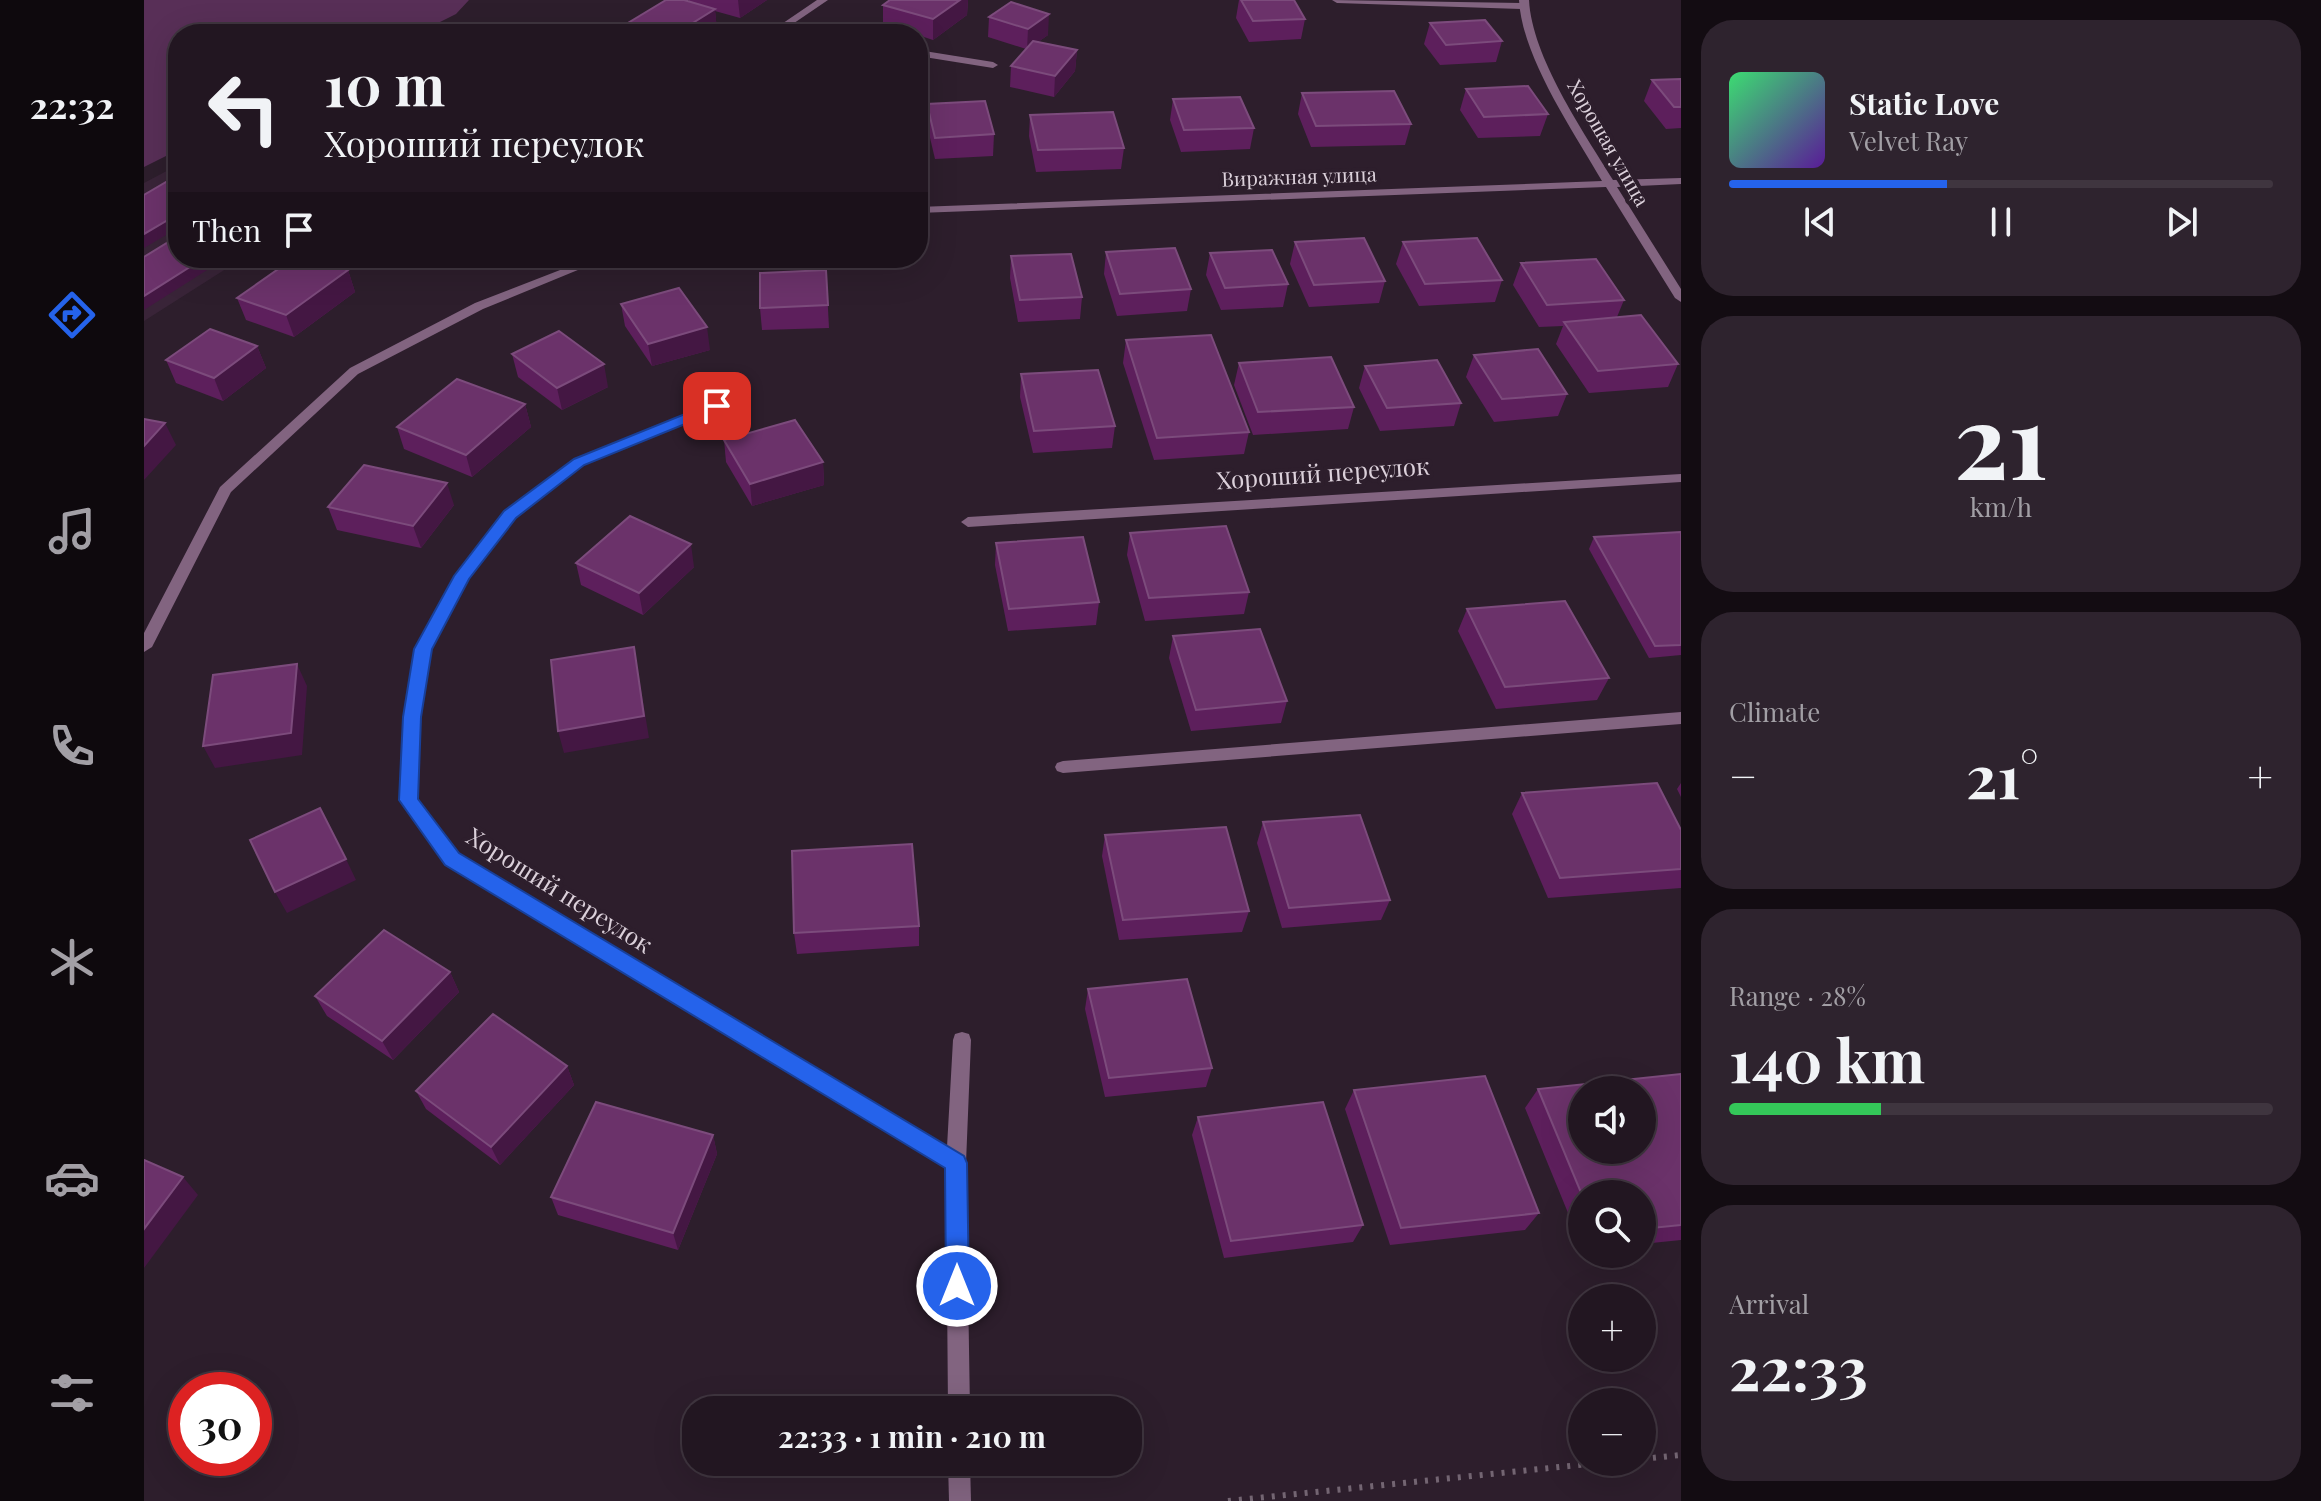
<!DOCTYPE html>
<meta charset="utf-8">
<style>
body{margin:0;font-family:"Playfair Display",serif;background:#2e232e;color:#f1f3f6;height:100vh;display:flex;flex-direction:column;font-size:30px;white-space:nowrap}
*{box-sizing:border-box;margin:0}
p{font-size:26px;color:#a29fa5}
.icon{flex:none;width:44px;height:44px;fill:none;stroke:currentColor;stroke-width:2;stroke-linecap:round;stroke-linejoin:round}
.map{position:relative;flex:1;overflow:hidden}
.details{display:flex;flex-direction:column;gap:20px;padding:20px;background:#130c12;width:640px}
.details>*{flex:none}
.guide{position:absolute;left:24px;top:24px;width:760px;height:244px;border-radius:32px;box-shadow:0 8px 32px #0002,0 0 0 2px #3f353f;background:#221621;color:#f1f3f6;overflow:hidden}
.fabs{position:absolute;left:1424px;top:1076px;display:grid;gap:16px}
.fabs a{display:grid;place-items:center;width:88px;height:88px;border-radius:50%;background:#221621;box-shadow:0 8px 32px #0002,0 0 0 2px #3f353f;font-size:40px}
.speed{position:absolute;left:24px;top:1372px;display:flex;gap:16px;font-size:40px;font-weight:700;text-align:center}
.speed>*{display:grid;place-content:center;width:104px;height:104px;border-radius:50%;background:#221621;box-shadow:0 8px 32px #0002,0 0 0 2px #3f353f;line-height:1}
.speed .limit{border:12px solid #d22;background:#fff;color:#111}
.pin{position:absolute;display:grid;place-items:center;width:68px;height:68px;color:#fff;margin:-34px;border-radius:16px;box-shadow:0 4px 12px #0006}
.me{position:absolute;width:88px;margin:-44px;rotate:0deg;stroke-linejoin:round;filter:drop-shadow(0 0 6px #0008)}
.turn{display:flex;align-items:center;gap:28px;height:168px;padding:0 24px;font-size:36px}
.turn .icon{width:104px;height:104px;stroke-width:2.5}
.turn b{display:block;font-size:56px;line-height:68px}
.then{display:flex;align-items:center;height:76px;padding:0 24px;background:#0003;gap:16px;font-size:30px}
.big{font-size:60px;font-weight:700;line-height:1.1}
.details .tile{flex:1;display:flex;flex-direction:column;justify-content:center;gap:12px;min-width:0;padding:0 28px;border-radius:32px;background:#2e232e}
.details .dial{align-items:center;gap:0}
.dial b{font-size:104px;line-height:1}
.song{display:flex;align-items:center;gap:24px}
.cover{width:96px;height:96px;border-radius:12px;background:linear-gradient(135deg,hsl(140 70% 55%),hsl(270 70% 35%))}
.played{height:8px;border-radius:4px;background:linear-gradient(90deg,#2563eb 40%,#3f353f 40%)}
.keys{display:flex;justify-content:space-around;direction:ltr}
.heat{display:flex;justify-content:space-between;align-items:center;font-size:44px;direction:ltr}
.charge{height:12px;border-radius:6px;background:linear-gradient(90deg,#34c759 28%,#3f353f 0)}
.trip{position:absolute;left:538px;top:1396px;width:460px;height:80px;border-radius:32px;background:#221621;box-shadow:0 8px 32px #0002,0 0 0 2px #3f353f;font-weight:700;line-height:80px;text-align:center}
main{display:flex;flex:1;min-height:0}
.menu{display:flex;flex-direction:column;width:144px;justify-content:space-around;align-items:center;background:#0e090d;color:#a29fa5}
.menu .icon{width:56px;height:56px}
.menu .selected{color:#2563eb}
.menu b{font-size:36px;color:#f1f3f6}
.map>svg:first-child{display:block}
.built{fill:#392438}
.green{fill:#582f57}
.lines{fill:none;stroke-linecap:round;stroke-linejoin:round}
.path{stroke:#736572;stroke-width:6;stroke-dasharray:3 8;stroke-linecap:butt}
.lane{fill:#826480;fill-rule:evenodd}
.street{fill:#826480;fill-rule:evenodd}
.wall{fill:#5d1f5c}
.shaded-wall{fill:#441743}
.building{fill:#6b326a;stroke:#7c4b7c;stroke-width:2;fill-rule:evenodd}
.route{fill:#2563eb;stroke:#184099;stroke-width:2}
.labels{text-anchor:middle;stroke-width:8;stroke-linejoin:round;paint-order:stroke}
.far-street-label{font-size:20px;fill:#dbd0da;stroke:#2d1e2c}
.street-label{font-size:24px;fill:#dbd0da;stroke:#2d1e2c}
</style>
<main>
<nav class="menu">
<b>22:32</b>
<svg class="icon selected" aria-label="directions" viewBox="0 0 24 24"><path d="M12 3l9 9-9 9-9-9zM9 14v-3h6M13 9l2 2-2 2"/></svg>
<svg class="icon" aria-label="music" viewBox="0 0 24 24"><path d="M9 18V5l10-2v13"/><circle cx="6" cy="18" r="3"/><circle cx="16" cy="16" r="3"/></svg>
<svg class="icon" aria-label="phone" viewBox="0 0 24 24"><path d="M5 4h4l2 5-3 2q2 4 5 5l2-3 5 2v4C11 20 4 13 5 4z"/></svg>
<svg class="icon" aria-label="climate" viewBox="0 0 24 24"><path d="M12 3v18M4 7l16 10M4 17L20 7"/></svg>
<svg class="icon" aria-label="car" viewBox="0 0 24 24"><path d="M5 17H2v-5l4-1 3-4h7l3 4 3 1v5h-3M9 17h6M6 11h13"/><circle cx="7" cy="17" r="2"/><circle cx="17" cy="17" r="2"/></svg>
<svg class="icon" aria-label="filters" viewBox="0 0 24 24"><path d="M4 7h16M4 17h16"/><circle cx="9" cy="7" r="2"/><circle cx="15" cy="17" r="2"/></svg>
</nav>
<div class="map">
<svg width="1537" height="1501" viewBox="0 0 1537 1501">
<rect width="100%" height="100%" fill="#2d1e2c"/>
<!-- built -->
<path class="built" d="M34,165V258H99L0,321V183Z"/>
<!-- green -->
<path class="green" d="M0,0H325L312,14L272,34H34V150L0,167Z"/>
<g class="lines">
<!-- path -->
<g class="path">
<path d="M1498,1459L1537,1455"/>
<path d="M1084,1501L1464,1462"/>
</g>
<!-- lane -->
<g class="lane">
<path d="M1188,0L1377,3L1382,6L1377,9L1193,3Z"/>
<path d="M632,28L657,34L629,33L627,31Z"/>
<path d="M774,50L849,62L854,65L849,68L774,56Z"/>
</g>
<!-- street -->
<g class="street">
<path d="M673,0H684L634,34H623Z"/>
<path d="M1375,0H1385C1388,57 1439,131 1469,180L1537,178V184L1473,187L1537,289V302L1531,298L1462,187L774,213V207L1458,181C1429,131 1378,57 1375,0Z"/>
<path d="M447,258H463L339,309L214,374L87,492L8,647L0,652V633L76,487L206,368L331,303Z"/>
<path d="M573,402L579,406L578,409L440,465L371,518L325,579L287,649L276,717L272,799L314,854L803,1147L809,1040L811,1034L818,1032L825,1034L827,1040L822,1163L826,1410H804L802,1168L302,864L256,800L260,717L271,649L312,576L361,512L430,459Z"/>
<path d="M1537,474V482L824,527L817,522L824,517Z"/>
<path d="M1537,712V724L919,773L913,771L911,767L913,763L919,761Z"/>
<path d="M804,1462H826L827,1501H805Z"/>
</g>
</g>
<!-- wall -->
<g class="wall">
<path d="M545,0H623L596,18L571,11L573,30L566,34H485L484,23L545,2Z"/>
<path d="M746,0H824L823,15L789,40L774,35V34H769L739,25V5Z"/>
<path d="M1095,0H1150L1161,19L1157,39L1105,42L1092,18Z"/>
<path d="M845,17L904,35L894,42L933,50L931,71L910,97L866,87L867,66L882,49L844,37Z"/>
<path d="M1286,23L1358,41L1352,62L1296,65L1280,44Z"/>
<path d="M1537,79V128L1522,129L1500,101L1508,80Z"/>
<path d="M1322,89L1404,114L1396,136L1334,138L1316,110Z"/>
<path d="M1158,93L1267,124L1261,145L1167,147L1154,114Z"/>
<path d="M1029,99L1110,128L1106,149L1037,152L1026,120Z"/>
<path d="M783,104L850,134L849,156L791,159L783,125Z"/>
<path d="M886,115L980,148L977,169L892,172L885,136Z"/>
<path d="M1151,242L1241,281L1235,303L1165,307L1146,264Z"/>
<path d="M1259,242L1358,280L1351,302L1275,306L1252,264Z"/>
<path d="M962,252L1047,289L1043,311L973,316L960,274Z"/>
<path d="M1066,253L1144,284L1139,307L1077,310L1062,275Z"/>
<path d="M867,256L938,297L936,319L874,322L866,278Z"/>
<path d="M231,258H262L253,265Z"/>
<path d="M1377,263L1480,300L1473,317L1534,364L1524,387L1445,393L1412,344L1419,326L1395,327L1369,285Z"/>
<path d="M204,270L211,292L150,337L102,320L93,298Z"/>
<path d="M682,270L685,328L618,330L616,308Z"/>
<path d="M477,304L566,350L508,366L481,326Z"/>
<path d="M982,340L1105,432L1100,454L1010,460L979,363Z"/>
<path d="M113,346L122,368L79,401L32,383L22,360Z"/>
<path d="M368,354L464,387L418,410L374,377Z"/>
<path d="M1330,355L1423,394L1414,416L1350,422L1322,377Z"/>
<path d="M1095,363L1210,407L1204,429L1109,435L1090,385Z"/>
<path d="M1221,366L1317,403L1310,426L1236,431L1215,388Z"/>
<path d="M877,374L971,426L968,448L889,453L876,397Z"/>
<path d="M381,404L387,427L328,477L260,449L253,427Z"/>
<path d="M580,440L679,462L680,485L608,506L582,462Z"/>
<path d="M310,505L277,548L193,530L184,507Z"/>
<path d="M1537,532V655L1505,658L1445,549L1450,537Z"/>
<path d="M986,533L1105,592L1100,614L1001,621L983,555Z"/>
<path d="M852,543L955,602L952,625L864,631L851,565Z"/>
<path d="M432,563L550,567L499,615L437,585Z"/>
<path d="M1323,609L1465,678L1453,700L1352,709L1314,631Z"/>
<path d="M1029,636L1143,701L1137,723L1047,731L1025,658Z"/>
<path d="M1537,783V797L1533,789Z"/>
<path d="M1378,793L1537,830V888L1404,898L1368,814Z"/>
<path d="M1119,822L1246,900L1237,920L1138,928L1113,843Z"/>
<path d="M961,835L1105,911L1098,932L975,940L958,856Z"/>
<path d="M775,926V946L653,954L650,933Z"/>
<path d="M306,972L315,992L249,1060L183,1016L171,996Z"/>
<path d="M944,989L1068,1068L1062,1087L961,1097L941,1009Z"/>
<path d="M423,1066L430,1085L356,1165L282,1109L272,1091Z"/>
<path d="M1537,1074V1240L1498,1244V1194H1438V1247L1381,1108L1394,1089Z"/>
<path d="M1210,1090L1395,1213L1381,1230L1246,1245L1201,1109Z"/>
<path d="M1054,1117L1219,1225L1209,1242L1080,1258L1048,1135Z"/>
<path d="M569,1135L573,1154L534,1250L414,1215L407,1197Z"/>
</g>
<!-- shaded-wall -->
<g class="shaded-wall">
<path d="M594,0H623L596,18Z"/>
<path d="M816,0H824L823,15L789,40V19Z"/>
<path d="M571,9L573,30L566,34H531Z"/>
<path d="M905,14L904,35L883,50L884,29Z"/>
<path d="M933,50L931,71L910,97L911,76Z"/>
<path d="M34,214V228L0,248V234Z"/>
<path d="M60,258H82L0,310V296Z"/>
<path d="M251,258H262L253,265Z"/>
<path d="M204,270L211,292L150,337L142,315Z"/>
<path d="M563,327L566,350L508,366L504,344Z"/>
<path d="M113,346L122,368L79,401L70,378Z"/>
<path d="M460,364L464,387L418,410L413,388Z"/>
<path d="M381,404L387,427L328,477L322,455Z"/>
<path d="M21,423L32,445L0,480V446Z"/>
<path d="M679,462L680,485L608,506L606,484Z"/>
<path d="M303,483L310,505L277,548L269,526Z"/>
<path d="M547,544L550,567L499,615L495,593Z"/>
<path d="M490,647L505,738L420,753L414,731Z"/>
<path d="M153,664L163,686L158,755L71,768L59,746Z"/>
<path d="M202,859L212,880L143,913L131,892Z"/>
<path d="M306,972L315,992L249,1060L238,1041Z"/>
<path d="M423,1066L430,1085L356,1165L347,1147Z"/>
<path d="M569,1135L573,1154L534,1250L529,1233Z"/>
<path d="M39,1177L54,1195L0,1268V1229Z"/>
</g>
<!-- building -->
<g class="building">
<path d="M522,0H540L571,9L531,34H518L484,23Z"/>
<path d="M746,0H816L789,19L739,5Z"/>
<path d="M1097,0H1150L1161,19L1109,21Z"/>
<path d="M867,2L905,14L884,29L845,17Z"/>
<path d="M1341,20L1358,41L1302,45L1286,23Z"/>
<path d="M889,41L933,50L911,76L867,66Z"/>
<path d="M1537,79V107H1530L1508,80Z"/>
<path d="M1384,86L1404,114L1340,117L1322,89Z"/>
<path d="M1250,91L1267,124L1172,126L1158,93Z"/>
<path d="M1096,97L1110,128L1040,130L1029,99Z"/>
<path d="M841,101L850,134L791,138L783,104Z"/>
<path d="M969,112L980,148L894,150L886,115Z"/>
<path d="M34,175V214L0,234V195Z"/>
<path d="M34,236V258H60L0,296V257Z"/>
<path d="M1220,238L1241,281L1170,285L1151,242Z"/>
<path d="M1333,238L1358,280L1281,284L1259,242Z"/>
<path d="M1031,248L1047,289L976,294L962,252Z"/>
<path d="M1128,250L1144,284L1081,288L1066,253Z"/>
<path d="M927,254L938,297L876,300L867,256Z"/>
<path d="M150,258H170L204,270L142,315L93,298Z"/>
<path d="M1452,259L1480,300L1403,305L1377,263Z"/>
<path d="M682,270L684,305L616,308V273Z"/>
<path d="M535,288L563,327L504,344L477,304Z"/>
<path d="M1497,315L1534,364L1454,371L1420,322Z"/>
<path d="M66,329L113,346L70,378L22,360Z"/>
<path d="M415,331L460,364L413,388L368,354Z"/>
<path d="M1067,335L1105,432L1013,438L982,340Z"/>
<path d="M1394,349L1423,394L1358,399L1330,355Z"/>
<path d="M1187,357L1210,407L1114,412L1095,363Z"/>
<path d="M1293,360L1317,403L1243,408L1221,366Z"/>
<path d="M954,370L971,426L890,431L877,374Z"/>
<path d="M313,379L381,404L322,455L253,427Z"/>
<path d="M0,419L21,423L0,446Z"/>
<path d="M651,420L679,462L606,484L580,440Z"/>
<path d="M220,465L303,483L269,526L184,507Z"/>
<path d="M486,516L547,544L495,593L432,563Z"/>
<path d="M1082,526L1105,592L1005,598L986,533Z"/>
<path d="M1537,532V645L1511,646L1450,537Z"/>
<path d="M939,537L955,602L865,609L852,543Z"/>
<path d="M1421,601L1465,678L1361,687L1323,609Z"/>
<path d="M1116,629L1143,701L1052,710L1029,636Z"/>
<path d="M490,647L500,716L414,731L407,660Z"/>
<path d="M153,664L147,733L59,746L69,675Z"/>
<path d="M1513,783L1537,830V869L1416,878L1378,793Z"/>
<path d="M176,808L202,859L131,892L106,840Z"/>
<path d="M1216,815L1246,900L1145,908L1119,822Z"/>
<path d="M1082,827L1105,911L979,920L961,835Z"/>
<path d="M768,844L775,926L650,933L648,851Z"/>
<path d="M240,930L306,972L238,1041L171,996Z"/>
<path d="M1043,979L1068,1068L965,1078L944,989Z"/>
<path d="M349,1014L423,1066L347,1147L272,1091Z"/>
<path d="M1537,1074V1225L1498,1229V1194L1438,1195L1394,1089ZM1438,1090H1498V1150H1438Z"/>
<path d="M1341,1076L1395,1213L1257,1228L1210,1090Z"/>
<path d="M452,1102L569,1135L529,1233L407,1197Z"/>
<path d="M1179,1102L1219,1225L1087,1241L1054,1117Z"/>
<path d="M0,1160L39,1177L0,1229Z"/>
</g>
<!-- route -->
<path class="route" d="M573,401L578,403V409L440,465L372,518L325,579L288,649L277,717L274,799L315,853L820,1156L823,1163L825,1286L822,1295L813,1298L805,1295L802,1286L801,1168L301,865L255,800L259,717L270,649L310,576L360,511L430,459Z"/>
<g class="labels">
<!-- far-street labels -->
<g class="far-street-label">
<text transform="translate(1464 143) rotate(60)" y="7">Хорошая улица</text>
<text transform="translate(1155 177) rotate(-2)" y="7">Виражная улица</text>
</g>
<!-- street labels -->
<g class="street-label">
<text transform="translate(1179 474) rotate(-4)" y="8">Хороший переулок</text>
<text transform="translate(415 891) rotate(32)" y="8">Хороший переулок</text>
</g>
</g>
</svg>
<div class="fabs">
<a><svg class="icon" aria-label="sound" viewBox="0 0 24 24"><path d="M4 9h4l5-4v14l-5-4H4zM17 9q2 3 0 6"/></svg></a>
<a><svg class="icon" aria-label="search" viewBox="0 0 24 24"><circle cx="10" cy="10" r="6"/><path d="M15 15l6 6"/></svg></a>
<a>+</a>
<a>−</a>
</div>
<div class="speed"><div class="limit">30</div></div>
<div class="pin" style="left:573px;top:406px;background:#d93025"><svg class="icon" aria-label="arrive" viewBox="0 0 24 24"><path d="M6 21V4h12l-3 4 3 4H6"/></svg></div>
<svg class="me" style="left:813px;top:1286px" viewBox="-20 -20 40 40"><circle r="17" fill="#2563eb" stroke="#fff" stroke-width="3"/><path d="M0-11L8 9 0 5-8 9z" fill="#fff"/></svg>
<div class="trip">22:33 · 1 min · 210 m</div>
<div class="guide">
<div class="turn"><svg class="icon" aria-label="left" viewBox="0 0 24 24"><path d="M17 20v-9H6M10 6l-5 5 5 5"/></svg><div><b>10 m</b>Хороший переулок</div></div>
<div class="then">Then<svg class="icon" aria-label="arrive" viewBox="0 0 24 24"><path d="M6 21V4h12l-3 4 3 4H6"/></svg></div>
</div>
</div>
<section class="details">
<div class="tile">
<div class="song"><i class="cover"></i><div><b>Static Love</b><p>Velvet Ray</p></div></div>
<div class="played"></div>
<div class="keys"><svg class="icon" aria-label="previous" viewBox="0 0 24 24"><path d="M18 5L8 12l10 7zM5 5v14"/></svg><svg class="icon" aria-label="pause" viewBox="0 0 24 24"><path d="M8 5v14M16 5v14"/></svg><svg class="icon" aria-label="next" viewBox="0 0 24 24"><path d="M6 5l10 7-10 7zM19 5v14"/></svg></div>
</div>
<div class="tile dial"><b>21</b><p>km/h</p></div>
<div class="tile"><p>Climate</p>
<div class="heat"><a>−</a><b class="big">21°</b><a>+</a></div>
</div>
<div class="tile"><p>Range · 28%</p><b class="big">140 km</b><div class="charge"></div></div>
<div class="tile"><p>Arrival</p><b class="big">22:33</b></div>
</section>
</main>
